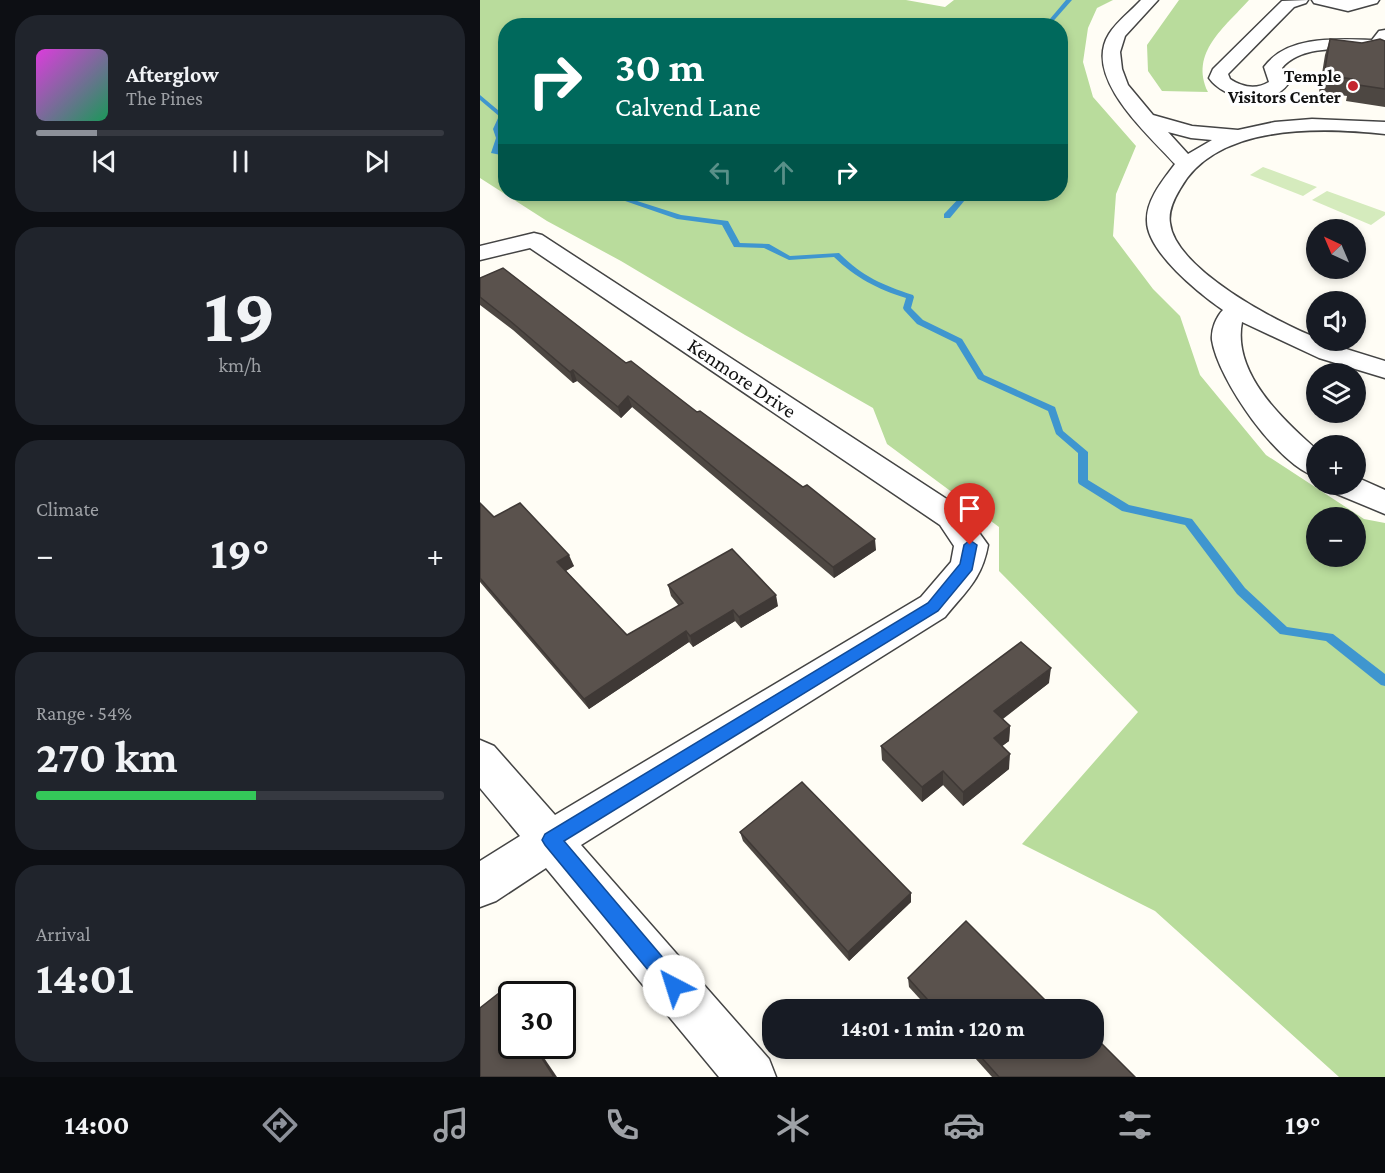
<!DOCTYPE html>
<meta charset="utf-8">
<style>
body{margin:0;font-family:"Crimson Pro",serif;background:#20242c;color:#f1f3f6;height:100vh;display:flex;flex-direction:column;font-size:22px;white-space:nowrap}
*{box-sizing:border-box;margin:0}
p{font-size:20px;color:#9ea1a6}
.icon{flex:none;width:33px;height:33px;fill:none;stroke:currentColor;stroke-width:2;stroke-linecap:round;stroke-linejoin:round}
.map{position:relative;flex:1;overflow:hidden}
.details{display:flex;flex-direction:column;gap:15px;padding:15px;background:#0d0f14;width:480px}
.details>*{flex:none}
.banner{position:absolute;left:18px;top:18px;width:570px;height:183px;border-radius:24px;box-shadow:0 3px 9px #0003;background:#00695c;color:#fff;overflow:hidden}
.needle{width:39px;rotate:316deg}
.tools{position:absolute;left:826px;top:219px;display:grid;gap:12px}
.tools a{display:grid;place-items:center;width:60px;height:60px;border-radius:50%;background:#171b24;box-shadow:0 3px 9px #0003;font-size:30px}
.speed{position:absolute;left:18px;top:981px;display:flex;gap:12px;font-size:30px;font-weight:700;text-align:center}
.speed>*{display:grid;place-content:center;width:78px;height:78px;border-radius:50%;background:#171b24;box-shadow:0 3px 9px #0003;line-height:1}
.speed .limit{border:3px solid #111;border-radius:9px;background:#fff;color:#111}
.pin{position:absolute;display:grid;place-items:center;width:51px;height:51px;color:#fff;margin:-62px -26px;border-radius:50% 50% 50% 0;rotate:-45deg;box-shadow:0 0 6px #0007}
.pin .icon{rotate:45deg}
.me{position:absolute;width:66px;margin:-33px;rotate:320deg;stroke-linejoin:round;filter:drop-shadow(0 0 4px #0008)}
.turn{display:flex;align-items:center;gap:21px;height:126px;padding:0 18px;font-size:27px}
.turn .icon{width:78px;height:78px;stroke-width:2.5}
.turn b{display:block;font-size:42px;line-height:51px}
.lanes{display:flex;align-items:center;height:57px;padding:0 18px;background:#0003;justify-content:center;gap:30px;direction:ltr}
.lanes .off{opacity:.35}
.big{font-size:45px;font-weight:700;line-height:1.1}
.details .widget{flex:1;display:flex;flex-direction:column;justify-content:center;gap:9px;min-width:0;padding:0 21px;border-radius:24px;background:#20242c}
.details .dial{align-items:center;gap:0}
.dial b{font-size:78px;line-height:1}
.song{display:flex;align-items:center;gap:18px}
.cover{width:72px;height:72px;border-radius:9px;background:linear-gradient(135deg,hsl(300 70% 55%),hsl(150 70% 35%))}
.played{height:6px;border-radius:3px;background:linear-gradient(90deg,#8c9099 15%,#363941 15%)}
.keys{display:flex;justify-content:space-around;direction:ltr}
.heat{display:flex;justify-content:space-between;align-items:center;font-size:33px;direction:ltr}
.charge{height:9px;border-radius:4px;background:linear-gradient(90deg,#34c759 54%,#363941 0)}
.trip{position:absolute;left:282px;top:999px;width:342px;height:60px;border-radius:24px;background:#171b24;box-shadow:0 3px 9px #0003;font-weight:700;line-height:60px;text-align:center}
.tab-bar{display:flex;height:96px;justify-content:space-around;align-items:center;background:#090b0e;color:#9ea1a6}
.tab-bar .icon{width:42px;height:42px}
.tab-bar .on{color:#8c9099}
.tab-bar b{font-size:27px;color:#f1f3f6}
main{display:flex;flex:1;min-height:0}
.map>svg:first-child{display:block}
.green{fill:#d5ebbd}
.forest{fill:#b9dc9c;fill-rule:evenodd}
.lines{fill:none;stroke-linecap:round;stroke-linejoin:round}
.stream{fill:#3f96cf;fill-rule:evenodd}
.minor-casing{stroke:#444;stroke-width:3}
.minor{fill:#fff;fill-rule:evenodd}
.wall{fill:#4d4742}
.shaded-wall{fill:#3f3936}
.building{fill:#5a524d;stroke:#3f3936;stroke-width:1.5}
.route{fill:#1a73e8;stroke:#114b97;stroke-width:1.5}
.poi-dot{fill:#c4262e;stroke:#fff;stroke-width:2}
.labels{text-anchor:middle;stroke-width:6;stroke-linejoin:round;paint-order:stroke}
.far-poi-label{font-size:18px;font-weight:bold;fill:#111;stroke:#fff;text-anchor:end}
.street-label{font-size:21px;fill:#111;stroke:#fff}
</style>
<main>
<section class="details">
<div class="widget">
<div class="song"><i class="cover"></i><div><b>Afterglow</b><p>The Pines</p></div></div>
<div class="played"></div>
<div class="keys"><svg class="icon" aria-label="previous" viewBox="0 0 24 24"><path d="M18 5L8 12l10 7zM5 5v14"/></svg><svg class="icon" aria-label="pause" viewBox="0 0 24 24"><path d="M8 5v14M16 5v14"/></svg><svg class="icon" aria-label="next" viewBox="0 0 24 24"><path d="M6 5l10 7-10 7zM19 5v14"/></svg></div>
</div>
<div class="widget dial"><b>19</b><p>km/h</p></div>
<div class="widget"><p>Climate</p>
<div class="heat"><a>−</a><b class="big">19°</b><a>+</a></div>
</div>
<div class="widget"><p>Range · 54%</p><b class="big">270 km</b><div class="charge"></div></div>
<div class="widget"><p>Arrival</p><b class="big">14:01</b></div>
</section>
<div class="map">
<svg width="905" height="1077" viewBox="0 0 905 1077">
<rect width="100%" height="100%" fill="#fffdf5"/>
<!-- green -->
<g class="green">
<path d="M783,167L837,187L823,196L770,175Z"/>
<path d="M847,191L905,212V215L891,225L832,200Z"/>
</g>
<!-- forest -->
<g class="forest">
<path d="M0,0H426L465,7L474,0H633L617,8L608,28L603,62L613,97L656,146L636,194L633,236L673,289L700,316L720,375L786,455L884,519L905,523V1077H859L675,911L542,844L658,712L519,571V527L407,444L393,408L265,335L141,261L67,221L0,178ZM26,26H580V194H26ZM837,518H876V556H837Z"/>
<path d="M699,0H769C745,27 709,53 728,92L682,91L668,71L667,45Z"/>
</g>
<g class="lines">
<!-- stream -->
<g class="stream">
<path d="M586,0H592L569,26H564Z"/>
<path d="M0,95L25,116L19,129L22,138L18,151L26,152V156L11,153L16,138L13,129L19,116L0,100Z"/>
<path d="M125,194H135L201,215L248,221L260,243L289,244L310,256L359,253C382,276 402,285 433,295L434,297L431,308L443,320L482,339L504,375L575,407L583,431L608,452V480L649,505L712,519L765,588L807,627L853,634L905,674V686L901,685L846,641L800,634L757,594L705,525L642,511L599,484L598,482V453L576,434L568,411L498,379L476,343L437,324L424,310L423,308L426,298C397,289 376,278 354,257L309,260L284,248L254,247L242,225L197,219Z"/>
<path d="M483,194H490L470,218H464V214Z"/>
</g>
<!-- minor casing -->
<g class="minor-casing">
<g id="minor">
<path d="M661,0H678L645,36L640,52L642,69L648,85L673,115L712,126L758,130L795,122L832,119L905,122V134C841,127 736,123 700,189C694,199 688,211 690,223C695,269 798,323 837,338V340L905,361V378L839,358L762,322C752,373 802,419 837,450V477C799,467 738,380 732,340C731,330 736,317 743,310C720,294 667,252 667,221C666,200 683,180 695,164C668,134 602,77 629,34C637,21 651,11 661,0ZM688,132L711,138L732,140L708,154Z"/>
<path d="M828,0L826,3L814,7L748,74L750,79C762,87 776,90 789,82L784,67C807,35 857,39 892,40L899,31L905,30V46L897,50C868,50 823,43 802,68L808,84C791,108 744,100 729,78L733,69L802,1Z"/>
<path d="M832,0H899L897,3L868,11L834,3Z"/>
<path d="M54,233L62,235L482,509L508,545C502,579 486,591 465,617L101,845L289,1059L296,1077H239L66,868L16,901L0,907V861L40,836L0,788V740L14,746L75,815L441,597L471,562L474,546L460,525L50,248L0,260V246Z"/>
<path d="M876,477L905,490V514L852,492L848,484H876Z"/>
</g>
</g>
<!-- minor -->
<use href="#minor" class="minor"/>
</g>
<!-- wall -->
<g class="wall">
<path d="M850,39L882,43L905,41V107L866,101L867,96L839,92L845,55Z"/>
<path d="M0,278L146,363L396,550L354,578L152,407L141,418L97,381L93,383L33,330L0,305Z"/>
<path d="M0,503L14,517L94,566L86,571L147,635L199,606L191,596L188,585L298,606L261,628L255,621L213,647L209,642L109,709L0,582Z"/>
<path d="M569,683L523,719L530,726L529,741L522,746L529,769L483,806L463,785L442,802L402,760L401,746Z"/>
<path d="M260,832L431,893V902L369,961L263,841Z"/>
<path d="M428,978L575,1010H450L429,987Z"/>
<path d="M486,1048H614L655,1077H512Z"/>
</g>
<!-- shaded-wall -->
<g class="shaded-wall">
<path d="M93,370L97,381L93,383L90,372Z"/>
<path d="M148,396L152,407L141,418L138,407Z"/>
<path d="M395,539L396,550L354,578L353,567Z"/>
<path d="M89,555L94,566L82,573L77,562Z"/>
<path d="M296,595L298,606L261,628L259,617Z"/>
<path d="M253,610L255,621L213,647L210,636Z"/>
<path d="M206,631L209,642L109,709L104,699Z"/>
<path d="M571,668L569,683L513,726L514,711Z"/>
<path d="M530,726L529,741L513,753L514,738Z"/>
<path d="M530,754L529,769L483,806V792Z"/>
<path d="M463,771V785L442,802V787Z"/>
<path d="M431,893V902L369,961L368,952Z"/>
<path d="M19,993L27,1001L32,1008V1011Z"/>
<path d="M54,1046H56L77,1077H74Z"/>
</g>
<!-- building -->
<g class="building">
<path d="M850,39L882,43L900,39L905,41V89L872,84V79L844,75Z"/>
<path d="M23,268L146,363L151,361L217,412L220,411L323,487L327,485L395,539L353,567L148,396L138,407L93,370L90,372L29,320L0,297V278Z"/>
<path d="M0,503L14,517L40,503L89,555L77,562L147,635L203,603L188,585L252,549L296,595L259,617L253,610L210,636L206,631L104,699L0,578Z"/>
<path d="M541,642L571,668L514,711L530,726L514,738L530,754L483,792L463,771L442,787L401,746Z"/>
<path d="M322,782L431,893L368,952L260,832Z"/>
<path d="M486,921L575,1010H457L428,978Z"/>
<path d="M19,993L32,1011V1046H54L74,1077H0V1008Z"/>
<path d="M614,1036L655,1077H519L493,1048H614Z"/>
</g>
<!-- route -->
<path class="route" d="M490,540L497,545L492,570L458,611L84,841L201,979L204,986L201,993L194,995L187,993L65,845L62,840L65,834L448,603L480,564L484,545Z"/>
<!-- markers -->
<circle class="poi-dot" cx="873" cy="86" r="6"/>
<g class="labels">
<!-- far-poi labels -->
<g class="far-poi-label">
<text x="861" y="82">Temple<tspan x="861" dy="21">Visitors Center</tspan></text>
</g>
<!-- street labels -->
<g class="street-label">
<text transform="translate(262 378) rotate(34)" y="7">Kenmore Drive</text>
</g>
</g>
</svg>
<div class="tools">
<a><svg class="needle" viewBox="-14 -14 28 28"><path d="M0-13l5 13h-10z" fill="#e53935"/><path d="M0 13l5-13h-10z" fill="#9ea1a6"/></svg></a>
<a><svg class="icon" aria-label="sound" viewBox="0 0 24 24"><path d="M4 9h4l5-4v14l-5-4H4zM17 9q2 3 0 6"/></svg></a>
<a><svg class="icon" aria-label="layers" viewBox="0 0 24 24"><path d="M12 4l9 5-9 5-9-5zM3 14l9 5 9-5"/></svg></a>
<a>+</a>
<a>−</a>
</div>
<div class="speed"><div class="limit">30</div></div>
<div class="pin" style="left:490px;top:545px;background:#d93025"><svg class="icon" aria-label="arrive" viewBox="0 0 24 24"><path d="M6 21V4h12l-3 4 3 4H6"/></svg></div>
<svg class="me" style="left:194px;top:986px" viewBox="-20 -20 40 40"><circle r="19" fill="#fff"/><path d="M0-13L10 11 0 6-10 11z" fill="#1a73e8"/></svg>
<div class="trip">14:01 · 1 min · 120 m</div>
<div class="banner">
<div class="turn"><svg class="icon" aria-label="right" viewBox="0 0 24 24"><path d="M7 20v-9h11M14 6l5 5-5 5"/></svg><div><b>30 m</b>Calvend Lane</div></div>
<div class="lanes"><svg class="icon off" aria-label="left" viewBox="0 0 24 24"><path d="M17 20v-9H6M10 6l-5 5 5 5"/></svg><svg class="icon off" aria-label="ahead" viewBox="0 0 24 24"><path d="M12 20V5M6 11l6-6 6 6"/></svg><svg class="icon" aria-label="right" viewBox="0 0 24 24"><path d="M7 20v-9h11M14 6l5 5-5 5"/></svg></div>
</div>
</div>
</main>
<nav class="tab-bar">
<b>14:00</b>
<svg class="icon on" aria-label="directions" viewBox="0 0 24 24"><path d="M12 3l9 9-9 9-9-9zM9 14v-3h6M13 9l2 2-2 2"/></svg>
<svg class="icon" aria-label="music" viewBox="0 0 24 24"><path d="M9 18V5l10-2v13"/><circle cx="6" cy="18" r="3"/><circle cx="16" cy="16" r="3"/></svg>
<svg class="icon" aria-label="phone" viewBox="0 0 24 24"><path d="M5 4h4l2 5-3 2q2 4 5 5l2-3 5 2v4C11 20 4 13 5 4z"/></svg>
<svg class="icon" aria-label="climate" viewBox="0 0 24 24"><path d="M12 3v18M4 7l16 10M4 17L20 7"/></svg>
<svg class="icon" aria-label="car" viewBox="0 0 24 24"><path d="M5 17H2v-5l4-1 3-4h7l3 4 3 1v5h-3M9 17h6M6 11h13"/><circle cx="7" cy="17" r="2"/><circle cx="17" cy="17" r="2"/></svg>
<svg class="icon" aria-label="filters" viewBox="0 0 24 24"><path d="M4 7h16M4 17h16"/><circle cx="9" cy="7" r="2"/><circle cx="15" cy="17" r="2"/></svg>
<b>19°</b>
</nav>
